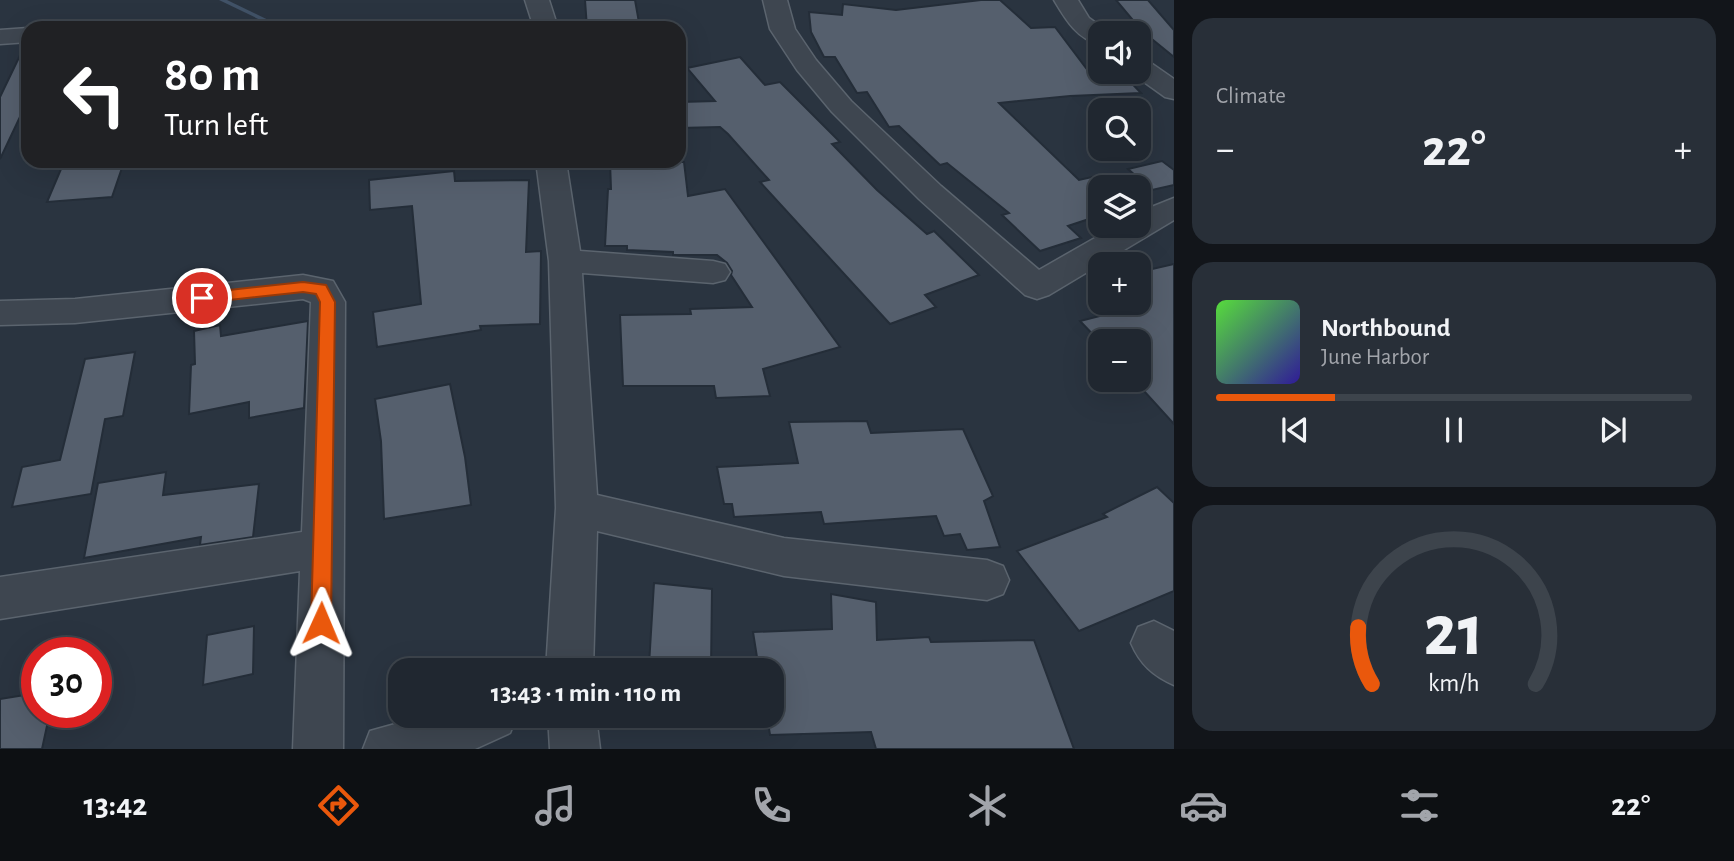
<!DOCTYPE html>
<meta charset="utf-8">
<style>
body{margin:0;font-family:"Alegreya Sans",sans-serif;background:#282f38;color:#f1f3f6;height:100vh;display:flex;flex-direction:column;font-size:26px;white-space:nowrap}
*{box-sizing:border-box;margin:0}
p{font-size:23px;color:#a2a5ab}
.icon{flex:none;width:38px;height:38px;fill:none;stroke:currentColor;stroke-width:2;stroke-linecap:round;stroke-linejoin:round}
.map{position:relative;flex:1;overflow:hidden}
.panel{display:flex;flex-direction:column;gap:18px;padding:18px;background:#12151a;width:560px}
.panel>*{flex:none}
.top-card{position:absolute;left:21px;top:21px;width:665px;height:147px;border-radius:21px;box-shadow:0 7px 28px #0002,0 0 0 2px #3d444c;background:#202124;color:#fff;overflow:hidden}
.controls{position:absolute;left:1088px;top:21px;display:grid;gap:14px}
.controls a{display:grid;place-items:center;width:63px;height:63px;border-radius:14px;background:#202730;box-shadow:0 7px 28px #0002,0 0 0 2px #3d444c;font-size:35px}
.speed{position:absolute;left:21px;top:637px;display:flex;gap:14px;font-size:35px;font-weight:700;text-align:center}
.speed>*{display:grid;place-content:center;width:91px;height:91px;border-radius:50%;background:#202730;box-shadow:0 7px 28px #0002,0 0 0 2px #3d444c;line-height:1}
.speed .limit{border:10px solid #d22;background:#fff;color:#111}
.pin{position:absolute;display:grid;place-items:center;width:60px;height:60px;color:#fff;margin:-30px;border:4px solid #fff;border-radius:50%;box-shadow:0 2px 7px #0007}
.me{position:absolute;width:77px;margin:-38px;rotate:1deg;stroke-linejoin:round;filter:drop-shadow(0 0 5px #0008)}
.turn{display:flex;align-items:center;gap:24px;height:147px;padding:0 28px;font-size:32px}
.turn .icon{width:91px;height:91px;stroke-width:2.5}
.turn b{display:block;font-size:49px;line-height:60px}
.big{font-size:52px;font-weight:700;line-height:1.1}
.panel .card{flex:1;display:flex;flex-direction:column;justify-content:center;gap:10px;min-width:0;padding:0 24px;border-radius:21px;background:#282f38}
.panel .dial{align-items:center;gap:0}
.dial svg{height:182px;overflow:visible;fill:none;stroke:#3d444c;stroke-width:7;stroke-linecap:round;text-anchor:middle}
.dial text{fill:#f1f3f6;stroke:none}
.song{display:flex;align-items:center;gap:21px}
.cover{width:84px;height:84px;border-radius:10px;background:linear-gradient(135deg,hsl(110 70% 55%),hsl(250 70% 35%))}
.played{height:7px;border-radius:4px;background:linear-gradient(90deg,#ea580c 25%,#3d444c 25%)}
.keys{display:flex;justify-content:space-around;direction:ltr}
.heat{display:flex;justify-content:space-between;align-items:center;font-size:38px;direction:ltr}
.trip{position:absolute;left:388px;top:658px;width:396px;height:70px;border-radius:21px;background:#202730;box-shadow:0 7px 28px #0002,0 0 0 2px #3d444c;font-weight:700;line-height:70px;text-align:center}
.tab-bar{display:flex;height:112px;justify-content:space-around;align-items:center;background:#0d1013;color:#a2a5ab}
.tab-bar .icon{width:49px;height:49px}
.tab-bar .current{color:#ea580c}
.tab-bar b{font-size:32px;color:#f1f3f6}
main{display:flex;flex:1;min-height:0}
.map>svg:first-child{display:block}
.lines{fill:none;stroke-linecap:round;stroke-linejoin:round}
.stream{fill:#415267;fill-rule:evenodd}
.building{fill:#555f6d;stroke:#242d38;stroke-width:2}
.minor-casing{stroke:#5b646e;stroke-width:3}
.minor{fill:#3e4650;fill-rule:evenodd}
.route{fill:#ea580c;stroke:#983908;stroke-width:2}
</style>
<main>
<div class="map">
<svg width="1174" height="749" viewBox="0 0 1174 749">
<rect width="100%" height="100%" fill="#2a3440"/>
<g class="lines">
<!-- stream -->
<path class="stream" d="M219,0H227L285,28H277Z"/>
</g>
<!-- building -->
<g class="building">
<path d="M585,0H635L640,28H587Z"/>
<path d="M981,0H1000L1031,28L1055,27L1089,72H1121L1141,93L1070,96L999,103L1079,180L1101,175V215L1068,226L1081,238L1040,251L1002,215L1009,213L947,163L940,165L899,126L889,127L867,92L857,93L835,57H824L811,32L809,12L842,15L843,4L896,10Z"/>
<path d="M1116,0H1148L1174,30V57L1142,31Z"/>
<path d="M25,45H28V100L0,159V97Z"/>
<path d="M740,57L765,85L780,82L840,142L832,144L877,190L927,234L934,231L979,275L925,295L936,307L890,324L760,182L769,180L728,134L720,127L679,128V102L715,101L687,68Z"/>
<path d="M1162,161L1174,170V185L1152,190L1128,169Z"/>
<path d="M124,162L112,197L47,202L61,169Z"/>
<path d="M610,162H684L688,196L725,189L840,347L763,369L770,396L716,398L714,386H623L620,315L691,314L690,309L752,307L731,275L732,271L727,263L717,255H673V252L627,250V246H605L608,189H611Z"/>
<path d="M454,171L455,181L529,180L526,252L541,251L540,324L480,326L481,330L377,347L373,312L421,304L412,206L370,210L369,180Z"/>
<path d="M1174,264V424L1134,380H1139V341L1101,343L1080,321L1139,306V272Z"/>
<path d="M308,321L304,408L249,418V402L189,414L191,365L195,364L194,331L220,325L221,336Z"/>
<path d="M135,352L123,416L105,419L91,494L12,507L22,467L60,460L85,359Z"/>
<path d="M450,384L465,457L471,505L384,519L381,441L375,399Z"/>
<path d="M867,421L871,433L963,429L993,496L984,501L1000,547L967,550L960,534L944,536L936,516L824,524L821,512L734,517L732,504H724L717,467L798,463L789,422Z"/>
<path d="M166,472L163,495L259,484L253,537L200,545L201,537L84,558L98,483Z"/>
<path d="M1157,487L1174,503V591L1079,631L1017,551L1107,517L1103,514Z"/>
<path d="M654,583L712,589L711,670L649,665Z"/>
<path d="M831,594L876,602L877,640L929,637L931,642L1034,640L1074,749H876L871,732L770,735L767,716H772V670H759L753,632L832,629Z"/>
<path d="M254,626L253,674L203,685L207,635Z"/>
<path d="M37,693V712H50L42,749H0V699Z"/>
</g>
<g class="lines">
<!-- minor casing -->
<g class="minor-casing">
<g id="minor">
<path d="M525,0H549L558,28H534Z"/>
<path d="M763,0H787L795,29L816,60L851,101L941,186L1039,270L1116,226H1139V212L1174,198V220L1049,295L1037,299L1025,295L919,199L832,112L797,70L770,29Z"/>
<path d="M1054,0H1078L1089,18L1110,33H1101V45C1077,39 1066,20 1054,0Z"/>
<path d="M28,28V42L0,44V30Z"/>
<path d="M1139,58L1148,61L1174,79V99L1165,97L1130,72H1139Z"/>
<path d="M536,161H566L580,251L713,261L725,264L730,272L725,280L713,283L582,273L597,495L784,538L987,560L1003,566L1009,580L1003,594L987,600L784,576L597,531L593,670H546L556,508L549,261Z"/>
<path d="M303,275L333,281L345,302L343,749H293L300,571L0,619V577L302,532L311,302L303,299L75,323L0,325V301L75,299Z"/>
<path d="M1154,621L1174,631V685C1153,676 1140,664 1131,643L1138,627Z"/>
<path d="M424,716H517L510,733L475,749H363L370,731Z"/>
<path d="M548,716H596L600,749H550Z"/>
</g>
</g>
<!-- minor -->
<use href="#minor" class="minor"/>
</g>
<!-- route -->
<path class="route" d="M303,282L326,285L335,302L331,623L328,630L321,633L314,630L311,623L320,302L316,294L303,292L202,303L194,298L202,293Z"/>
</svg>
<div class="controls">
<a><svg class="icon" aria-label="sound" viewBox="0 0 24 24"><path d="M4 9h4l5-4v14l-5-4H4zM17 9q2 3 0 6"/></svg></a>
<a><svg class="icon" aria-label="search" viewBox="0 0 24 24"><circle cx="10" cy="10" r="6"/><path d="M15 15l6 6"/></svg></a>
<a><svg class="icon" aria-label="layers" viewBox="0 0 24 24"><path d="M12 4l9 5-9 5-9-5zM3 14l9 5 9-5"/></svg></a>
<a>+</a>
<a>−</a>
</div>
<div class="speed"><div class="limit">30</div></div>
<div class="pin" style="left:202px;top:298px;background:#d93025"><svg class="icon" aria-label="arrive" viewBox="0 0 24 24"><path d="M6 21V4h12l-3 4 3 4H6"/></svg></div>
<svg class="me" style="left:321px;top:623px" viewBox="-20 -20 40 40"><path d="M0-17L14 15 0 8-14 15z" fill="#ea580c" stroke="#fff" stroke-width="4"/></svg>
<div class="trip">13:43 · 1 min · 110 m</div>
<div class="top-card">
<div class="turn"><svg class="icon" aria-label="left" viewBox="0 0 24 24"><path d="M17 20v-9H6M10 6l-5 5 5 5"/></svg><div><b>80 m</b>Turn left</div></div>
</div>
</div>
<section class="panel">
<div class="card"><p>Climate</p>
<div class="heat"><a>−</a><b class="big">22°</b><a>+</a></div>
</div>
<div class="card">
<div class="song"><i class="cover"></i><div><b>Northbound</b><p>June Harbor</p></div></div>
<div class="played"></div>
<div class="keys"><svg class="icon" aria-label="previous" viewBox="0 0 24 24"><path d="M18 5L8 12l10 7zM5 5v14"/></svg><svg class="icon" aria-label="pause" viewBox="0 0 24 24"><path d="M8 5v14M16 5v14"/></svg><svg class="icon" aria-label="next" viewBox="0 0 24 24"><path d="M6 5l10 7-10 7zM19 5v14"/></svg></div>
</div>
<div class="card dial"><svg viewBox="0 0 100 80">
<path d="M14 69A42 42 0 1 1 86 69"/>
<path d="M14 69A42 42 0 0 1 8 44" stroke="#ea580c"/>
<text x="50" y="56" font-size="32" font-weight="700">21</text>
<text x="50" y="72" font-size="11">km/h</text>
</svg></div>
</section>
</main>
<nav class="tab-bar">
<b>13:42</b>
<svg class="icon current" aria-label="directions" viewBox="0 0 24 24"><path d="M12 3l9 9-9 9-9-9zM9 14v-3h6M13 9l2 2-2 2"/></svg>
<svg class="icon" aria-label="music" viewBox="0 0 24 24"><path d="M9 18V5l10-2v13"/><circle cx="6" cy="18" r="3"/><circle cx="16" cy="16" r="3"/></svg>
<svg class="icon" aria-label="phone" viewBox="0 0 24 24"><path d="M5 4h4l2 5-3 2q2 4 5 5l2-3 5 2v4C11 20 4 13 5 4z"/></svg>
<svg class="icon" aria-label="climate" viewBox="0 0 24 24"><path d="M12 3v18M4 7l16 10M4 17L20 7"/></svg>
<svg class="icon" aria-label="car" viewBox="0 0 24 24"><path d="M5 17H2v-5l4-1 3-4h7l3 4 3 1v5h-3M9 17h6M6 11h13"/><circle cx="7" cy="17" r="2"/><circle cx="17" cy="17" r="2"/></svg>
<svg class="icon" aria-label="filters" viewBox="0 0 24 24"><path d="M4 7h16M4 17h16"/><circle cx="9" cy="7" r="2"/><circle cx="15" cy="17" r="2"/></svg>
<b>22°</b>
</nav>
